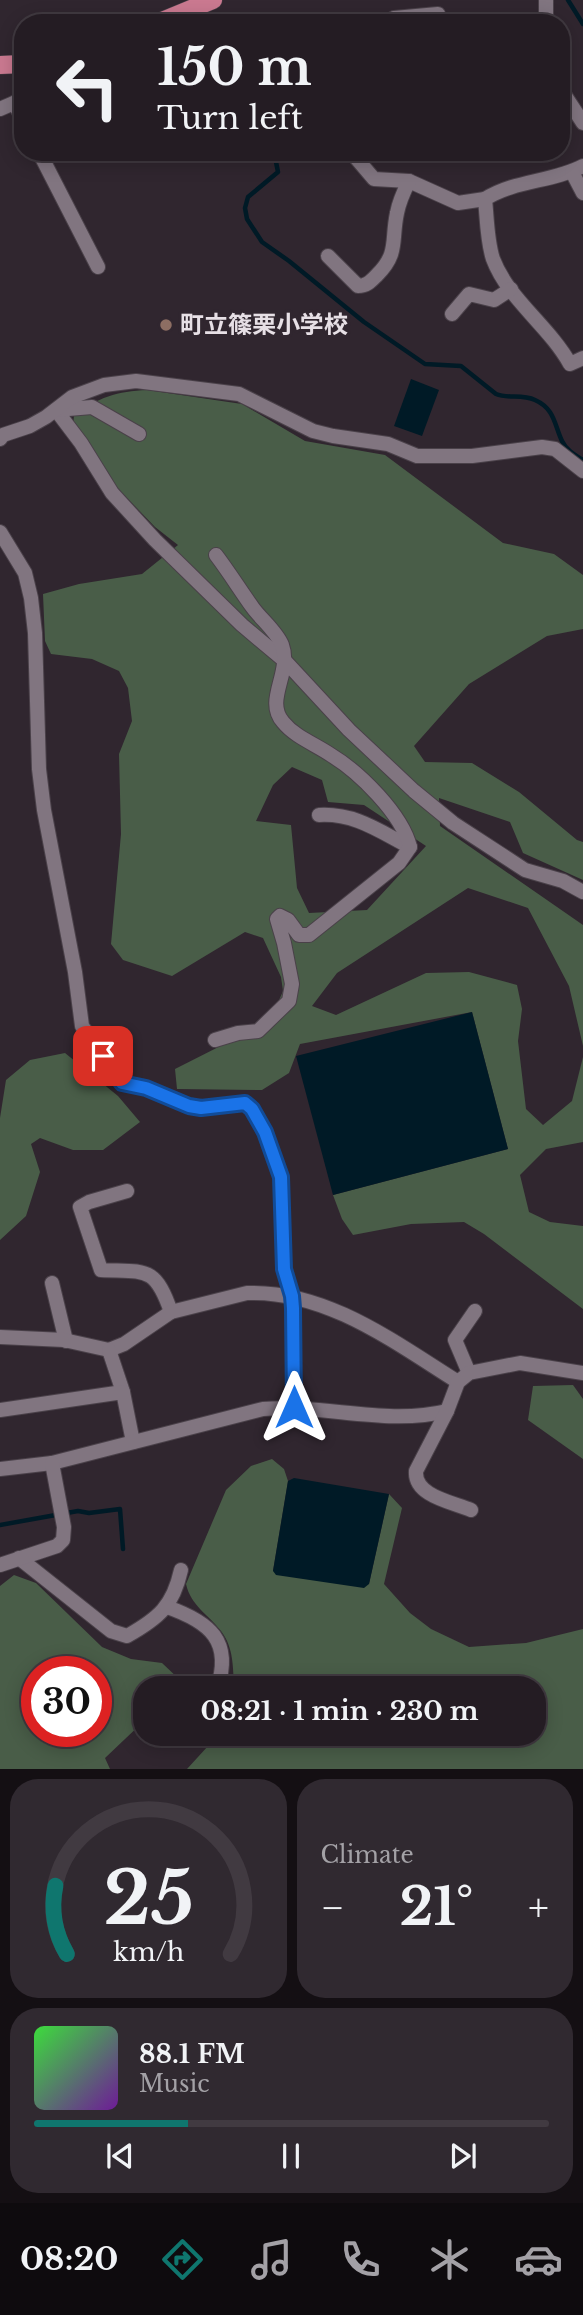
<!DOCTYPE html>
<meta charset="utf-8">
<style>
body{margin:0;font-family:"Libre Baskerville","Noto Sans JP",serif;background:#302930;color:#f1f3f6;height:100vh;display:flex;flex-direction:column;font-size:26px;white-space:nowrap}
*{box-sizing:border-box;margin:0}
p{font-size:23px;color:#a3a1a6}
.icon{flex:none;width:38px;height:38px;fill:none;stroke:currentColor;stroke-width:2;stroke-linecap:round;stroke-linejoin:round}
.map{position:relative;height:1769px;overflow:hidden}
.drawer{display:flex;flex-direction:column;gap:10px;padding:10px;background:#140f13;flex:1}
.drawer>*{flex:none}
.hud{position:absolute;left:14px;top:14px;width:556px;height:147px;border-radius:28px;box-shadow:0 4px 18px #0003,0 0 0 2px #413a41;background:#241c23;color:#f1f3f6;overflow:hidden}
.speed{position:absolute;left:21px;top:1656px;display:flex;gap:14px;font-size:35px;font-weight:700;text-align:center}
.speed>*{display:grid;place-content:center;width:91px;height:91px;border-radius:50%;background:#241c23;box-shadow:0 4px 18px #0003,0 0 0 2px #413a41;line-height:1}
.speed .limit{border:10px solid #d22;background:#fff;color:#111}
.pin{position:absolute;display:grid;place-items:center;width:60px;height:60px;color:#fff;margin:-30px;border-radius:14px;box-shadow:0 4px 10px #0006}
.me{position:absolute;width:77px;margin:-38px;rotate:0deg;stroke-linejoin:round;filter:drop-shadow(0 0 5px #0008)}
.turn{display:flex;align-items:center;gap:24px;height:147px;padding:0 28px;font-size:32px}
.turn .icon{width:91px;height:91px;stroke-width:2.5}
.turn b{display:block;font-size:49px;line-height:60px}
.big{font-size:52px;font-weight:700;line-height:1.1}
.drawer .widget{flex:1;display:flex;flex-direction:column;justify-content:center;gap:10px;min-width:0;padding:0 24px;border-radius:28px;background:#302930}
.drawer .dial{align-items:center;gap:0}
.dial svg{height:182px;overflow:visible;fill:none;stroke:#413a41;stroke-width:7;stroke-linecap:round;text-anchor:middle}
.dial text{fill:#f1f3f6;stroke:none}
.song{display:flex;align-items:center;gap:21px}
.cover{width:84px;height:84px;border-radius:10px;background:linear-gradient(135deg,hsl(120 70% 55%),hsl(280 70% 35%))}
.played{height:7px;border-radius:4px;background:linear-gradient(90deg,#0f766e 30%,#413a41 30%)}
.keys{display:flex;justify-content:space-around;direction:ltr}
.heat{display:flex;justify-content:space-between;align-items:center;font-size:38px;direction:ltr}
.drawer .tiles{flex:1;display:grid;gap:10px;grid-template-columns:1fr 1fr}
.widget:last-child{grid-column:span 2}
.trip{position:absolute;left:133px;top:1676px;width:413px;height:70px;border-radius:28px;background:#241c23;box-shadow:0 4px 18px #0003,0 0 0 2px #413a41;font-weight:700;line-height:70px;text-align:center}
.dock{display:flex;height:112px;justify-content:space-around;align-items:center;background:#0e0b0e;color:#a3a1a6}
.dock .icon{width:49px;height:49px}
.dock .active{color:#0f766e}
.dock b{font-size:32px;color:#f1f3f6}
.map>svg:first-child{display:block}
.forest{fill:#495d48;fill-rule:evenodd}
.water{fill:#001a26}
.lines{fill:none;stroke-linecap:round;stroke-linejoin:round}
.stream{stroke:#001a26;stroke-width:4.5}
.minor-casing{stroke:#4a4149;stroke-width:16}
.major-casing{stroke:#4a4149;stroke-width:19}
.minor{stroke:#817580;stroke-width:14}
.major{stroke:#ca7990;stroke-width:18}
.route-casing{stroke:#114b97;stroke-width:18}
.route{stroke:#1a73e8;stroke-width:12}
.education-dot{fill:#8d6e63;stroke:#30262f;stroke-width:2.5}
.labels{text-anchor:middle;stroke-width:6;stroke-linejoin:round;paint-order:stroke}
.poi-label{font-size:24px;font-weight:bold;fill:#e7e0e6;stroke:#30262f;text-anchor:start}
</style>
<div class="map">
<svg width="583" height="1769" viewBox="0 0 583 1769">
<rect width="100%" height="100%" fill="#30262f"/>
<!-- forest -->
<g class="forest">
<path d="M147,390L242,404L305,441L385,455L503,543L554,554L583,575V629L547,636L469,684L414,746L425,762L472,763L519,792L577,840L583,842V880L523,853L510,822L439,798L440,826L583,925V1046L569,986L528,908L468,888L337,973L312,1006L336,1015L426,973L469,972L517,985L522,1009L518,1041L526,1109L543,1125L572,1101L583,1057V1142L546,1149L520,1175L529,1212L550,1222L583,1226V1309L484,1234L464,1222L411,1224L353,1235L342,1219L333,1195L508,1149L472,1012L300,1044L289,1073L262,1090L177,1089L175,1069L270,1021L283,991L281,977L263,938L245,932L172,976L123,960L111,944L121,834L119,754L132,721L128,688L119,671L92,659L51,654L45,641L43,594L79,584L142,574L178,545L155,527L107,477L73,426L74,415C97,398 118,391 147,390ZM292,767L322,780L328,802L364,805L426,846L367,910L309,913L297,888L291,825L256,821L273,785Z"/>
<path d="M65,1053L118,1096L140,1122L103,1150H73L40,1138L31,1144L40,1172L26,1216L0,1240V1118L6,1080L30,1060Z"/>
<path d="M573,1385L583,1399V1459L528,1420L533,1386Z"/>
<path d="M272,1459L284,1469L288,1481L273,1571L369,1584L389,1494L402,1508L384,1584L410,1613L431,1629L469,1647L526,1643L583,1629V1769H187L219,1734H534V1689H234C233,1668 234,1648 221,1631C208,1614 191,1606 186,1584L226,1490L251,1466Z"/>
<path d="M14,1575L36,1583L102,1647L131,1659L162,1663L180,1680L172,1689H145V1720L105,1758L110,1769H0V1586ZM37,1671H96V1731H37Z"/>
</g>
<!-- water -->
<g class="water">
<path d="M411,379L439,390L422,436L394,426Z"/>
<path d="M472,1012L508,1149L333,1195L296,1056Z"/>
<path d="M294,1478L389,1494L369,1584L364,1588L276,1575L273,1571L288,1481Z"/>
</g>
<g class="lines">
<!-- stream -->
<g class="stream">
<path d="M568,0L583,24"/>
<path d="M209,18L210,23"/>
<path d="M274,152L278,172L248,197L245,208L247,219L262,242L289,261L364,322L425,364L461,366L496,394C508,399 522,394 535,400C555,409 554,424 562,441C566,450 575,455 583,460"/>
<path d="M0,1525L78,1511L89,1513L120,1509L123,1549"/>
</g>
<!-- minor casing -->
<g class="minor-casing">
<g id="minor">
<path d="M385,23L394,18L438,14"/>
<path d="M546,23V0"/>
<path d="M562,91L583,123"/>
<path d="M14,103L23,119"/>
<path d="M0,109L23,99"/>
<path d="M39,152L98,267"/>
<path d="M351,152L374,179L409,181L458,203L485,199"/>
<path d="M583,166C552,182 515,180 485,199C487,218 487,241 493,259C508,299 549,326 570,364L583,358"/>
<path d="M572,172L583,193"/>
<path d="M328,256L358,286C367,286 371,281 377,275C399,253 391,241 397,213C399,202 404,191 409,181"/>
<path d="M452,314L469,294L494,300L511,289"/>
<path d="M56,410L81,443L112,493L155,540L242,625L286,662L349,730L414,791L453,823L525,870L563,881L583,892"/>
<path d="M56,410L92,407L139,434"/>
<path d="M0,439L3,435L30,426L46,417L72,397L104,385L136,381L239,394L313,431L333,436L388,444L417,456H472L542,447L555,449L583,471"/>
<path d="M0,532L25,573L31,598L35,633L39,769L44,810L75,972L82,1026L122,1083L146,1088L189,1106L201,1108L245,1103L252,1109L265,1132L281,1177L284,1269L292,1296L293,1308L294,1407"/>
<path d="M319,815C355,813 379,831 410,847"/>
<path d="M215,1040L238,1033L258,1031L289,1001L292,984L284,943L277,919L280,916L288,920L299,935H309L399,863L410,847C402,814 359,772 331,755C315,744 295,737 283,722C264,700 292,673 282,645C277,632 261,619 253,608C240,590 229,572 216,555"/>
<path d="M127,1191L89,1202L80,1207L101,1270C145,1272 155,1265 171,1312"/>
<path d="M52,1283L66,1341"/>
<path d="M0,1337L64,1340L109,1350L124,1344L171,1312L247,1293C326,1290 394,1342 458,1382"/>
<path d="M109,1350L123,1392"/>
<path d="M469,1373L455,1340L475,1311"/>
<path d="M0,1410L123,1392L133,1442"/>
<path d="M0,1469L52,1463L263,1409C325,1404 386,1426 447,1411"/>
<path d="M471,1510C452,1502 414,1496 416,1471L447,1411L458,1382L469,1373L520,1363L583,1373"/>
<path d="M19,1558L111,1631L127,1636C159,1618 173,1606 181,1570"/>
<path d="M0,1565L57,1546L63,1540L64,1527L52,1463"/>
<path d="M167,1607C210,1622 233,1641 217,1689"/>
</g>
</g>
<!-- major casing -->
<g class="major-casing">
<g id="major">
<path d="M157,23L213,0"/>
<path d="M0,65L23,64"/>
</g>
</g>
<!-- minor -->
<use href="#minor" class="minor"/>
<!-- major -->
<use href="#major" class="major"/>
</g>
<g class="lines">
<!-- route casing -->
<g class="route-casing">
<path id="route" d="M103,1056L122,1083L146,1088L189,1106L201,1108L245,1103L252,1109L265,1132L281,1177L284,1269L292,1296L293,1308L294,1407"/>
</g>
<!-- route -->
<use href="#route" class="route"/>
</g>
<!-- markers -->
<circle class="education-dot" cx="166" cy="325" r="7"/>
<g class="labels">
<!-- poi labels -->
<g class="poi-label">
<text x="180" y="333">町立篠栗小学校</text>
</g>
</g>
</svg>
<div class="speed"><div class="limit">30</div></div>
<div class="pin" style="left:103px;top:1056px;background:#d93025"><svg class="icon" aria-label="arrive" viewBox="0 0 24 24"><path d="M6 21V4h12l-3 4 3 4H6"/></svg></div>
<svg class="me" style="left:294px;top:1407px" viewBox="-20 -20 40 40"><path d="M0-17L14 15 0 8-14 15z" fill="#1a73e8" stroke="#fff" stroke-width="4"/></svg>
<div class="trip">08:21 · 1 min · 230 m</div>
<div class="hud">
<div class="turn"><svg class="icon" aria-label="left" viewBox="0 0 24 24"><path d="M17 20v-9H6M10 6l-5 5 5 5"/></svg><div><b>150 m</b>Turn left</div></div>
</div>
</div>
<section class="drawer">
<div class="tiles">
<div class="widget dial"><svg viewBox="0 0 100 80">
<path d="M14 69A42 42 0 1 1 86 69"/>
<path d="M14 69A42 42 0 0 1 9 39" stroke="#0f766e"/>
<text x="50" y="56" font-size="32" font-weight="700">25</text>
<text x="50" y="72" font-size="11">km/h</text>
</svg></div>
<div class="widget"><p>Climate</p>
<div class="heat"><a>−</a><b class="big">21°</b><a>+</a></div>
</div>
<div class="widget">
<div class="song"><i class="cover"></i><div><b>88.1 FM</b><p>Music</p></div></div>
<div class="played"></div>
<div class="keys"><svg class="icon" aria-label="previous" viewBox="0 0 24 24"><path d="M18 5L8 12l10 7zM5 5v14"/></svg><svg class="icon" aria-label="pause" viewBox="0 0 24 24"><path d="M8 5v14M16 5v14"/></svg><svg class="icon" aria-label="next" viewBox="0 0 24 24"><path d="M6 5l10 7-10 7zM19 5v14"/></svg></div>
</div>
</div>
</section>
<nav class="dock">
<b>08:20</b>
<svg class="icon active" aria-label="directions" viewBox="0 0 24 24"><path d="M12 3l9 9-9 9-9-9zM9 14v-3h6M13 9l2 2-2 2"/></svg>
<svg class="icon" aria-label="music" viewBox="0 0 24 24"><path d="M9 18V5l10-2v13"/><circle cx="6" cy="18" r="3"/><circle cx="16" cy="16" r="3"/></svg>
<svg class="icon" aria-label="phone" viewBox="0 0 24 24"><path d="M5 4h4l2 5-3 2q2 4 5 5l2-3 5 2v4C11 20 4 13 5 4z"/></svg>
<svg class="icon" aria-label="climate" viewBox="0 0 24 24"><path d="M12 3v18M4 7l16 10M4 17L20 7"/></svg>
<svg class="icon" aria-label="car" viewBox="0 0 24 24"><path d="M5 17H2v-5l4-1 3-4h7l3 4 3 1v5h-3M9 17h6M6 11h13"/><circle cx="7" cy="17" r="2"/><circle cx="17" cy="17" r="2"/></svg>
</nav>
